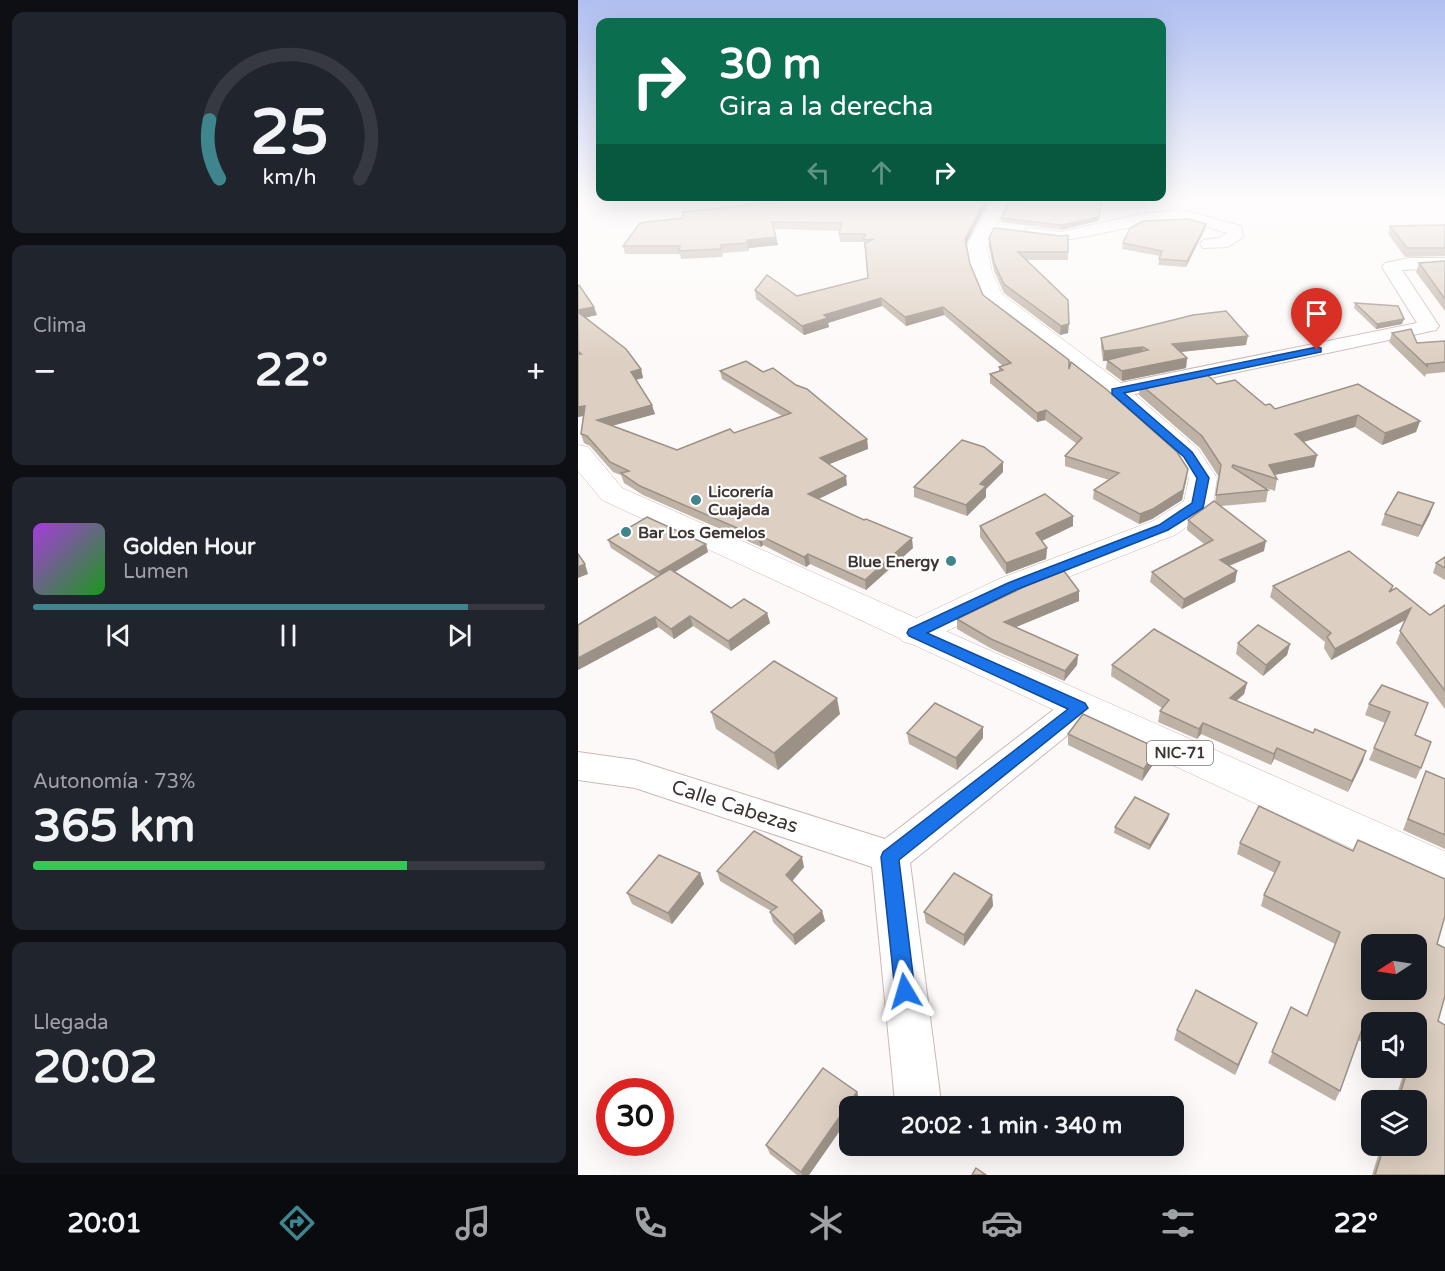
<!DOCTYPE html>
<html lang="es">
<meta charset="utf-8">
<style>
body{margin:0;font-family:"Varela Round",sans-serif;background:#20242c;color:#f1f3f6;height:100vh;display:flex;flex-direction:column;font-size:22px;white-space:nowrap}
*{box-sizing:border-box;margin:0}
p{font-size:20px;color:#9ea1a6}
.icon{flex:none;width:33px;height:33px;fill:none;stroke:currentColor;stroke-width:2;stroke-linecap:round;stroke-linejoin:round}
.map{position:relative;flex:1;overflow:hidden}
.sheet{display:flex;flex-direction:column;gap:12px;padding:12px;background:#0d0f14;width:578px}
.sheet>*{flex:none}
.hud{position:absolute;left:18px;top:18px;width:570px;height:183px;border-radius:12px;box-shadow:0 6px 24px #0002;background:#0b6e4f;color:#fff;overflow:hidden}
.needle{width:39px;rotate:258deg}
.fabs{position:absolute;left:783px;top:934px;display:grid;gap:12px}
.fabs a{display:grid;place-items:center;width:66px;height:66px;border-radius:12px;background:#171b24;box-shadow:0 6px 24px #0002;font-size:30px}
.speed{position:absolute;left:18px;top:1078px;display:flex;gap:12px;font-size:30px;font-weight:700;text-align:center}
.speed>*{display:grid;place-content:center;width:78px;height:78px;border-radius:50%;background:#171b24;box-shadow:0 6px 24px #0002;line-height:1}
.speed .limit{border:9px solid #d22;background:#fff;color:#111}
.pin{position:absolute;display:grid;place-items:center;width:51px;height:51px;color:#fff;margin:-62px -26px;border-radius:50% 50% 50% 0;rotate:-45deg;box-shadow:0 0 6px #0007}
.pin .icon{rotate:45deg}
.me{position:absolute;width:66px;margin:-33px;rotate:353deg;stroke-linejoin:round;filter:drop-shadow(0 0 4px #0008)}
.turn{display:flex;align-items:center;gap:21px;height:126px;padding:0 24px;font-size:27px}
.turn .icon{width:78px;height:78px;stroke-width:2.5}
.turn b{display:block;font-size:42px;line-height:51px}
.lanes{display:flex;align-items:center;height:57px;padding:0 24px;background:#0003;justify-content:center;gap:30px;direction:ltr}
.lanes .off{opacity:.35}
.big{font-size:45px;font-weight:800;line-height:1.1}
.sheet .card{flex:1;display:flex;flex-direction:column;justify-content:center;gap:9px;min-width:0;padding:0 21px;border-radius:12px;background:#20242c}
.sheet .dial{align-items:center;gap:0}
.dial svg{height:156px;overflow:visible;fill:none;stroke:#363941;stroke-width:7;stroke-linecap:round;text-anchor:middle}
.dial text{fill:#f1f3f6;stroke:none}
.song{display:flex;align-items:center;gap:18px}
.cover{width:72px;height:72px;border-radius:9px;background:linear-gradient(135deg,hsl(280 70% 55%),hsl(120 70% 35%))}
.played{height:6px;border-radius:3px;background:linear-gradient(90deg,#3e858d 85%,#363941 85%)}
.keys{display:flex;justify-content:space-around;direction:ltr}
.heat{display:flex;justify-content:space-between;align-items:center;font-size:33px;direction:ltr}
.charge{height:9px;border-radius:4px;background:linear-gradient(90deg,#34c759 73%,#363941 0)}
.trip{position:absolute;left:261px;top:1096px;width:345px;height:60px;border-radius:12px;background:#171b24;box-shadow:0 6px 24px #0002;font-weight:800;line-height:60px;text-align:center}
.menu{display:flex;height:96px;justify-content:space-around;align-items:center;background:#090b0e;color:#9ea1a6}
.menu .icon{width:42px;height:42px}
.menu .selected{color:#3e858d}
.menu b{font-size:27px;color:#f1f3f6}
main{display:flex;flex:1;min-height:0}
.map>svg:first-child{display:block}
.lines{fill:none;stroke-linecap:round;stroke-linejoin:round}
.minor-casing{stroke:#cdb8b3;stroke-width:2}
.tertiary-casing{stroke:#cdb8b3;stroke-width:1}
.trunk-casing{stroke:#cdb8b3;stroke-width:1}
.minor{fill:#fff;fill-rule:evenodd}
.tertiary{fill:#fff;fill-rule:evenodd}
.trunk{fill:#fff;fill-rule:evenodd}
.wall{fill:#beb2a6}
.shaded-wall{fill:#9b9187}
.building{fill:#ddcfc1;stroke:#9b9187;stroke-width:1.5;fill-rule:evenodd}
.route{fill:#1a73e8;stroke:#114b97;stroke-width:1.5}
.poi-dot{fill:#3e858d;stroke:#fff;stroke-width:2}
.labels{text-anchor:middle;stroke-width:4.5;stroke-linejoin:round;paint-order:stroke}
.shield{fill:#fff;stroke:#787270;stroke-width:1.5}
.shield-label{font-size:15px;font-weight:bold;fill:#3e3533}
.poi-label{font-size:16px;font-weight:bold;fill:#3e3533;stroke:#fff;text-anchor:start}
.near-street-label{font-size:20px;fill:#3e3533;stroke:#fff}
</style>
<main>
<section class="sheet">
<div class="card dial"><svg viewBox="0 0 100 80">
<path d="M14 69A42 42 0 1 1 86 69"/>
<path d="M14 69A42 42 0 0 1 9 39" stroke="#3e858d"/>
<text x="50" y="56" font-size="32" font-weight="700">25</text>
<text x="50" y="72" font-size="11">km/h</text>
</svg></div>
<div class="card"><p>Clima</p>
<div class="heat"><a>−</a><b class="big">22°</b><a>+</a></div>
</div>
<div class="card">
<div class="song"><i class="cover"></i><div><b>Golden Hour</b><p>Lumen</p></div></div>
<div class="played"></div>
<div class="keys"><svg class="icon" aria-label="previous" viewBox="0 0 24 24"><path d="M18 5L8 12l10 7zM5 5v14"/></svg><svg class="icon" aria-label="pause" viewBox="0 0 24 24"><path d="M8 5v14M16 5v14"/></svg><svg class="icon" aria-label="next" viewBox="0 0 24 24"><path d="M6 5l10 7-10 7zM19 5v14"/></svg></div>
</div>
<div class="card"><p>Autonomía · 73%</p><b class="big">365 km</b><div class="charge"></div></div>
<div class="card"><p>Llegada</p><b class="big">20:02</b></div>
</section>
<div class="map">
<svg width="868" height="1175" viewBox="0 0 868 1175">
<rect width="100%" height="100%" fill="#fdf9f8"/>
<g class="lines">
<!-- minor casing -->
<g class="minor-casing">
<g id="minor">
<path d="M604,210L663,226L665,237L650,247L625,248L622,244L625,240L641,238L649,233C634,229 619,222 604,220C571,216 462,258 443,233L451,228L483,232L568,213Z"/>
<path d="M832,258H868V268L824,270L861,326L858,330L538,398L530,396L527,391L530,386L538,384L839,323L804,267L807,263Z"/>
<path d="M502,695L513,698L518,707L513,716L332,863L363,1102L361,1107H319L317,1102L294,867L57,788L0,780V752L57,760L307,839L491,698Z"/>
</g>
</g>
<!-- tertiary casing -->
<g class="tertiary-casing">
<path id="tertiary" d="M414,199H432L409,246L414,272L424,294L547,386L620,449L639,478L635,505L631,511L597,535L447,594L348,641L336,645L324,641L319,633L324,625L423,578L575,521L606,501L611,478L599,460L529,396L407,302L394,272L389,246Z"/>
</g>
<!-- trunk casing -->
<g class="trunk-casing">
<path id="trunk" d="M0,445L10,447L44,488L868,852V892L24,500L0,471Z"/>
</g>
<!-- minor -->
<use href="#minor" class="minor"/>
<!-- tertiary -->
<use href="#tertiary" class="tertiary"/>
<!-- trunk -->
<use href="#trunk" class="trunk"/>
</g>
<!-- wall -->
<g class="wall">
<path d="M433,199H525L520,221L483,230L423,222V218Z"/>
<path d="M411,200L388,245L392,264L405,295L491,369L609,478L604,500L574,519L561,524L515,499L516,490L531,480L487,466V456L499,444L467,420L459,422L412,383V374L421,371V367L425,366L366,315L328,326L304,306L250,323L251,327L226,335L178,299L177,290L219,296L290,278L287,248H286V242H262L261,234L262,231L196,229L200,245L171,248L170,251L145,253L144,257L103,259L102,254H47L45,246L62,223Z"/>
<path d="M867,225V256L827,257L810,234L812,226Z"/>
<path d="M627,229L608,267L580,265L582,256L544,249L545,243Z"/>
<path d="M490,235V260H449L490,333L482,335L426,293L416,271L411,246V238L483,236Z"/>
<path d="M867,261V311L838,272L841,263Z"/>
<path d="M0,285L19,315L8,317L63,369L65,378L58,380L77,414L34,426L99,450L156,433L204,416L144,379L142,371L289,439L290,449L251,464L269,485L241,499L335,548L288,590L232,564L228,567L185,545L183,547L65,495L46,483L43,475L35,472L12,446L6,443L3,434L5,416L0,417Z"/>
<path d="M777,303L824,324L798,329L776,308Z"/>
<path d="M814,333L839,343L867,341V372L848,374L847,377L811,342Z"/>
<path d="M523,338L668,345L603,352L609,358L608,368L544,381L528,369L529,360L525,361L523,347Z"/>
<path d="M562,384H639L687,405L697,409L842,421L838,432L804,445L777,427L726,442L739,455L736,467L697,475L699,479L697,491L685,487L690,490L688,502L643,506L686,551L651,566L659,571L657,582L604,609L572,582L574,572L626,544L609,530L610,520L637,502L641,477L622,448L561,395Z"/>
<path d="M425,472L408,489V497L389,516L336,497V487Z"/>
<path d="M807,514H852L840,537L803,525Z"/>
<path d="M402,526H495L464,541L469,548L468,559L428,574L402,537Z"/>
<path d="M30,540L130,552L97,572L153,608L189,613L192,623L153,651L115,626L96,639L80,627L0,670L78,577L33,548Z"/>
<path d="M867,557V580L855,573L858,563Z"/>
<path d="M695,586H815L813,591L852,615L867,605V709L818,643L827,620L753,660L746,648L747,642L692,597Z"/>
<path d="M501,591V601L438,627L500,655L499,665L486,681L414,649L379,629V619Z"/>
<path d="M660,643L712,644L709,655L685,676L658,654Z"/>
<path d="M534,665L669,683L666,694L658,701L785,761L770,792L696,759L693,765L623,734L619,739L580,722L582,711L584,708L533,676Z"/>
<path d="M804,685L837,735L843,768L838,779L791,760L807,723L787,715L791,704Z"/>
<path d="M133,712L262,714L200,770L138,729Z"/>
<path d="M329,733L405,738L379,770L331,744Z"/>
<path d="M490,734L578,760L564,781L490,745Z"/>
<path d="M848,771L867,779V849L825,830Z"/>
<path d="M681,806L859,944L860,1021L867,1175H794L803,1146H838V1101H817L827,1068H838V1023H794V1047L780,1040L762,1091L757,1101L690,1063L713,1007L729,1016L757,944L683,906L686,895L697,873L659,854L662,843Z"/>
<path d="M591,814L590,819L571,850L536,833L537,827Z"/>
<path d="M226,867L214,881L244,911L247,921L217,945L195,922L192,912L193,911L142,881L139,871Z"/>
<path d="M122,873L126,884L94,924L54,904L49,893Z"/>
<path d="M414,895L415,906L386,946L348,923L346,912Z"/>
<path d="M679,1023L657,1075L596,1040L599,1030Z"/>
<path d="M279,1092L282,1102L231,1175H219L192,1154L188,1145Z"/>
</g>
<!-- shaded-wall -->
<g class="shaded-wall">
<path d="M408,199H411V200L387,246V239Z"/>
<path d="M525,199L520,221L483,230V225Z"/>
<path d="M628,224L627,229L608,267L609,261Z"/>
<path d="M198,237L200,245L171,248L170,251L169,240Z"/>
<path d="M303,298L304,306L250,323L251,327L226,335L224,326L246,315Z"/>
<path d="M16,307L19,315L1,319L0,310Z"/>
<path d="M365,307L366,315L328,326L327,317Z"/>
<path d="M826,319L824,324L798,329L799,324Z"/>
<path d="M491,324L490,333L482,335L483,326Z"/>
<path d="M670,336L668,345L592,353L594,344Z"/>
<path d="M565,347L564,356L525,361L526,351Z"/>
<path d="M609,358L608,368L544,381V371Z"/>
<path d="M63,369L65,378L55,380L53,372Z"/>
<path d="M74,405L77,414L22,429L19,420Z"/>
<path d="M7,406L9,415L0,417V407Z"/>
<path d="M468,410L467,420L459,422V413Z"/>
<path d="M780,415L777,427L714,445L717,434Z"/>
<path d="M842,421L838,432L804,445L807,433Z"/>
<path d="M289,439L290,449L244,467L242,458Z"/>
<path d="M739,455L736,467L691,476V465Z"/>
<path d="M425,462V472L408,489V497L389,516L388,505L402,484Z"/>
<path d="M610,469L604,500L574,519L561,524L562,514Z"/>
<path d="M268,476L269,485L232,503L230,494Z"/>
<path d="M856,503L852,514L840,537L844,526Z"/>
<path d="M495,516V526L457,544L458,533Z"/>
<path d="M183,536L185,545L183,547L180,537Z"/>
<path d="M334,538L335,548L288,590L287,580Z"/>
<path d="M688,541L686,551L641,570L642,560Z"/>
<path d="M128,544L130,552L83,580L81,572Z"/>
<path d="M469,548L468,559L428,574V563Z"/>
<path d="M230,554L232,564L228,567L226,557Z"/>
<path d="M7,564L10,574L0,578V567Z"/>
<path d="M659,571L657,582L604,609L606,599Z"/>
<path d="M501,591V601L426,632V622Z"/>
<path d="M833,608L829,619L753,660L757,649Z"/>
<path d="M189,613L192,623L153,651L150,641Z"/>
<path d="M112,616L115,626L96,639L93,629Z"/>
<path d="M77,617L80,627L0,670V658Z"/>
<path d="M712,644L709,655L685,676L688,665Z"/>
<path d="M500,655L499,665L486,681L487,671Z"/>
<path d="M669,683L666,694L649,709L652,698Z"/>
<path d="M259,698L262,714L200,770L196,753Z"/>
<path d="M625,723L623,734L619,739L621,729Z"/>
<path d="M405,727V738L379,770L378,758Z"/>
<path d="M579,748L578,760L564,781L566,769Z"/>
<path d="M699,748L696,759L693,765L696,754Z"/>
<path d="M788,751L785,761L770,792L774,781Z"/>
<path d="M591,814L590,819L571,850L572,845Z"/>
<path d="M224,857L226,867L211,885L208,875Z"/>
<path d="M122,873L126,884L94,924L90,913Z"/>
<path d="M414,895L415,906L386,946V935Z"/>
<path d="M244,911L247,921L217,945L215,935Z"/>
<path d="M679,1023L675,1033L657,1075L660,1065Z"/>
<path d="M279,1092L282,1102L278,1107H272V1116L231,1175H224L223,1172Z"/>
</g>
<!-- building -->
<g class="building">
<path d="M206,199H408L387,239L392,264L405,295L491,360V369L493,362L528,389L599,452L610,469L605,490L575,509L562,514L516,490L541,473L487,456L504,438L468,410L459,413L412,374L425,370L421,367L433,363L365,307L327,317L303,298L246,315L250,318L224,326L177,290L189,275L219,296L290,278L287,243L296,239L285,240L288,234H261L264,223L194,222L198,237L169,240V243L143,245V249L101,251L102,246H45L62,223L105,218V212L206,201Z"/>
<path d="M433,199H524L521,217L483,225L423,218Z"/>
<path d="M610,219L628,224L609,261L581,259L584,251L545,243L552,228L565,221Z"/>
<path d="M867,225V248H829L812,226Z"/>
<path d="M416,228L483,236L490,235V252H440L490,300L491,324L483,326L426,284L416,263L411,238Z"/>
<path d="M867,261V299L841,263Z"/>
<path d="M0,285H1L16,307L0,310Z"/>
<path d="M777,303L820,306L826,319L799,324Z"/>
<path d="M648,311L670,336L594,344L609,358L544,371L529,360L570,350L565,347L526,351L523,338L615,315Z"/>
<path d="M0,312L48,349L63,369L53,372L74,405L19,420L99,450L152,429L156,433L213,413L142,371L168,361L185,372L195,368L218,385L229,389L289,439L242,458L268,476L230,494L286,520L288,519L334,538L287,580L230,554L226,557L183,536L180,537L62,486L43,473L51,471L32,462L9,436L3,434L7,406L0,407V354H3L0,351Z"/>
<path d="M833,329L839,343L867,341V362L848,364L850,367L814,333Z"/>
<path d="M625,371L639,384L657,380L687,405L692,404L697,409L780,384L842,421L807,433L780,415L717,434L739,455L691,465L699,479L655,465L654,467L690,490L638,495L643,465L624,436L562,384Z"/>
<path d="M384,440L406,447L425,462L402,484L408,486L388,505L336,487Z"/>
<path d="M820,492L856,503L844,526L807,514Z"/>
<path d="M467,494L495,516L458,533L469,548L428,563L402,526Z"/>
<path d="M636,501L688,541L642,560L659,571L606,599L574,572L635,540L610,520Z"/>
<path d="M69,517L128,544L81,572L30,540Z"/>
<path d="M771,551L815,586L811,592L818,588L852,615L867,605V691L822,631L833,608L757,649L749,637L753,633L695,586Z"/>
<path d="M0,554L7,564L0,567Z"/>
<path d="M867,557V568L858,563Z"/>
<path d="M92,569L153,608L166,599L189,613L150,641L112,616L93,629L77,617L0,658V625Z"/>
<path d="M486,571L501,591L426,622L500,655L487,671L413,639L379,619L448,586Z"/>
<path d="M680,625L712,644L688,665L660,643Z"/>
<path d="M576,629L669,683L652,698L735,733L737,729L788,751L774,781L699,748L696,754L625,723L621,729L582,711L591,700L534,665Z"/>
<path d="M196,661L259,698L196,753L133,712Z"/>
<path d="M804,685L850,703L837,735L853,742L843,768L796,748L812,712L791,704Z"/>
<path d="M357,703L405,727L378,758L329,733Z"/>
<path d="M505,714L579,748L566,769L490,734Z"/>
<path d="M848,771L867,779V835L830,819Z"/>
<path d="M557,797L591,814L572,845L537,827Z"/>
<path d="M681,806L775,851L780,840L867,879V916L859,944L867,948V996L860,1021L867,1025V1175H797L806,1146H838V1101H820L830,1068H838V1023H794V1034L784,1029L762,1091L694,1052L713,1007L729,1016L762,932L686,895L702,862L662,843ZM794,945H838V990H794Z"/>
<path d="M176,831L224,857L208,875L244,911L215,935L192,912L199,907L139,871Z"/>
<path d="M81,855L122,873L90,913L49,893Z"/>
<path d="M376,873L414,895L386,935L346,912Z"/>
<path d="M618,990L679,1023L660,1065L599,1030Z"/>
<path d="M245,1068L279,1092L223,1172L188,1145Z"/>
<path d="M398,1168L408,1175H394Z"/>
</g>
<!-- sky -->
<linearGradient id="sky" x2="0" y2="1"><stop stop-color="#b0bff1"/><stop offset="0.55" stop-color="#fefcfc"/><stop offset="1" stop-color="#fefcfc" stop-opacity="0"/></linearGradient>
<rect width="868" height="363" fill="url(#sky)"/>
<!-- route -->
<path class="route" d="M739,347L743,348V352L546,393L614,452L631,478L625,508L590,530L440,589L349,633L507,703L510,708L321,860L337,991L334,998L327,1001L320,998L317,991L303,857L305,852L490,709L331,636L329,633L331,629L430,583L581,525L614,503L619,478L606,457L534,394V389Z"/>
<!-- markers -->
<g class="poi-dot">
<circle cx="118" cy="500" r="6"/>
<circle cx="48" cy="532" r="6"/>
<circle cx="373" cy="561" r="6"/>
</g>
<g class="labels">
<!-- shield labels -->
<rect class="shield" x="569" y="741" width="66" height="24" rx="4.5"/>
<g class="shield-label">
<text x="602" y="758">NIC-71</text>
</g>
<!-- poi labels -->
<g class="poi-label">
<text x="130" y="497">Licorería<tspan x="130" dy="18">Cuajada</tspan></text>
<text x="60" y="538">Bar Los Gemelos</text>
<text x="361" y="567" text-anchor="end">Blue Energy</text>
</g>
<!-- near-street labels -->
<g class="near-street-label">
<text transform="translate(157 806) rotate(18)" y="7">Calle Cabezas</text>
</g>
</g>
</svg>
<div class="fabs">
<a><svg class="needle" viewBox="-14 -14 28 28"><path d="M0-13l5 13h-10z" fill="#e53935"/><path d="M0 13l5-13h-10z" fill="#9ea1a6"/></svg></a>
<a><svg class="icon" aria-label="sound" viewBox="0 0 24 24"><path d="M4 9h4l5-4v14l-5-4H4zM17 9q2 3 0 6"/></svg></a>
<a><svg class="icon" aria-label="layers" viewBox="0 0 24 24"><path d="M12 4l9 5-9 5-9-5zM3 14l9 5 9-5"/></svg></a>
</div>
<div class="speed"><div class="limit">30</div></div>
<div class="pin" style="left:739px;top:350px;background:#d93025"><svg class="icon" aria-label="arrive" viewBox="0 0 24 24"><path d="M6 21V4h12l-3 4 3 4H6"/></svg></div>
<svg class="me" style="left:327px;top:991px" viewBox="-20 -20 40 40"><path d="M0-17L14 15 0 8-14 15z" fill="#1a73e8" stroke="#fff" stroke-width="4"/></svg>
<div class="trip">20:02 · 1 min · 340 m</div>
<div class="hud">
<div class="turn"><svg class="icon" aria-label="right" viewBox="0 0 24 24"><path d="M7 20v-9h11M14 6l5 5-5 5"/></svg><div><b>30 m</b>Gira a la derecha</div></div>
<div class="lanes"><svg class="icon off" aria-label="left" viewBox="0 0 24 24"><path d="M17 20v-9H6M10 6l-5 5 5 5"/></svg><svg class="icon off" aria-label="ahead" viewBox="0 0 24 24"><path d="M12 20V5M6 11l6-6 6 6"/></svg><svg class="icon" aria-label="right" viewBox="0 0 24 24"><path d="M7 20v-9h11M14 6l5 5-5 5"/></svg></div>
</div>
</div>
</main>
<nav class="menu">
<b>20:01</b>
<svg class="icon selected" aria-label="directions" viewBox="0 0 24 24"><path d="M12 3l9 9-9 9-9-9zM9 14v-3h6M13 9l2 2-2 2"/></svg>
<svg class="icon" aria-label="music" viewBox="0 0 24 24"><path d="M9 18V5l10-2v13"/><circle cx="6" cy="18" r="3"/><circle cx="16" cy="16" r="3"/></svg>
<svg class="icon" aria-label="phone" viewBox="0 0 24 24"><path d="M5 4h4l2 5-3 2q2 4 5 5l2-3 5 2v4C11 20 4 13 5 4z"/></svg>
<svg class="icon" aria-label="climate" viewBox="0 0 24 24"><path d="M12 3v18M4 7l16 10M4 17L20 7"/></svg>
<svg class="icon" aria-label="car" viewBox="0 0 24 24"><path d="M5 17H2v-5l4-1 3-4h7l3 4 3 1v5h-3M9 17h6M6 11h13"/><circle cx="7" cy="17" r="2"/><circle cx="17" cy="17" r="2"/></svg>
<svg class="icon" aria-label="filters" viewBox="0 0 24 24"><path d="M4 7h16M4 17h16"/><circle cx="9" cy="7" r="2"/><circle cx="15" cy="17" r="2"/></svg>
<b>22°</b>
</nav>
